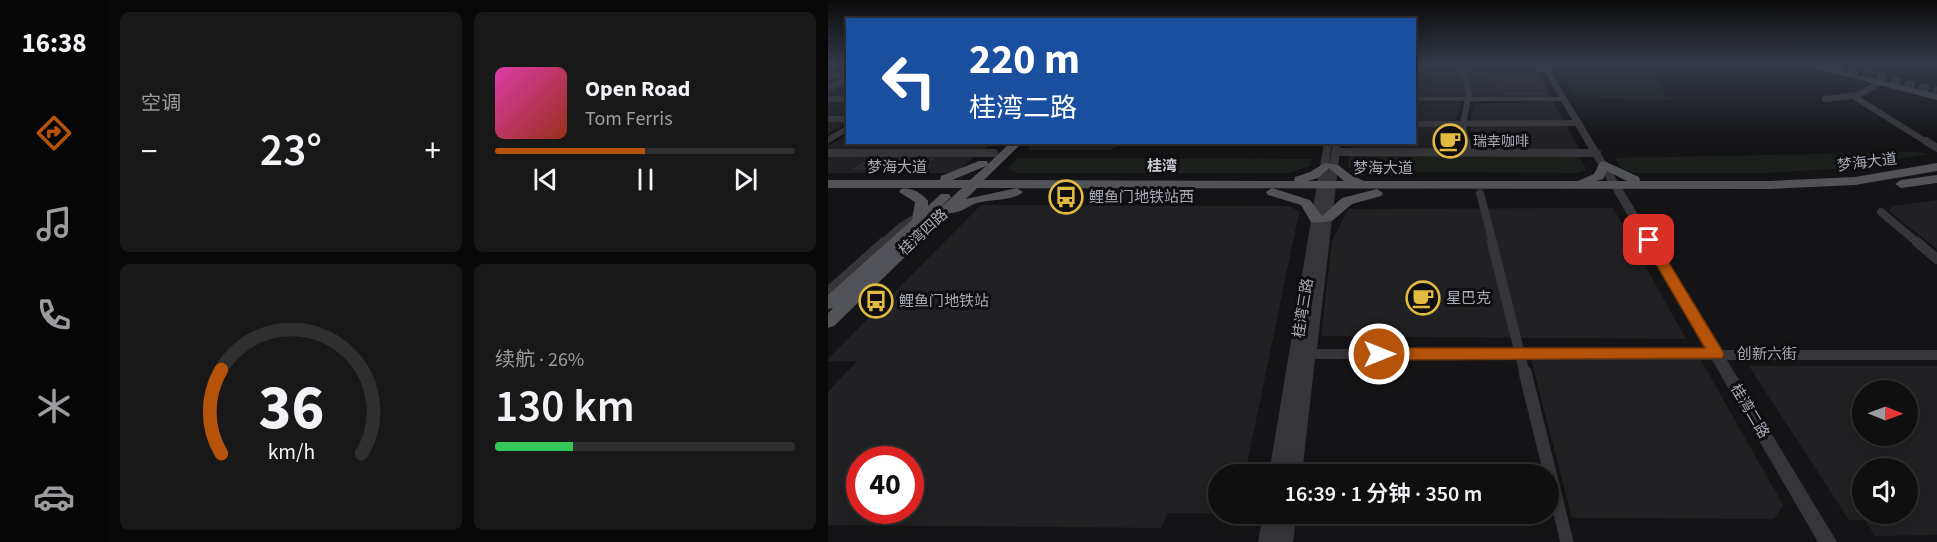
<!DOCTYPE html>
<html lang="zh">
<meta charset="utf-8">
<style>
body{margin:0;font-family:"Source Sans 3","Noto Sans SC",sans-serif;background:#181819;color:#f1f3f6;height:100vh;display:flex;flex-direction:column;font-size:22px;white-space:nowrap}
*{box-sizing:border-box;margin:0}
p{font-size:20px;color:#9b9c9f}
.icon{flex:none;width:33px;height:33px;fill:none;stroke:currentColor;stroke-width:2;stroke-linecap:round;stroke-linejoin:round}
.map{position:relative;flex:1;overflow:hidden}
.sheet{display:flex;flex-direction:column;gap:12px;padding:12px;background:#080809;width:720px}
.sheet>*{flex:none}
.banner{position:absolute;left:18px;top:18px;width:570px;height:126px;border-radius:0px;box-shadow:0 3px 15px #0003,0 0 0 2px #2f2f30;background:#1a4fa0;color:#fff;overflow:hidden}
.needle{width:39px;rotate:91deg}
.tools{position:absolute;left:1024px;top:380px;display:grid;gap:12px}
.tools a{display:grid;place-items:center;width:66px;height:66px;border-radius:50%;background:#0f0f10;box-shadow:0 3px 15px #0003,0 0 0 2px #2f2f30;font-size:30px}
.speed{position:absolute;left:18px;top:446px;display:flex;gap:12px;font-size:30px;font-weight:700;text-align:center}
.speed>*{display:grid;place-content:center;width:78px;height:78px;border-radius:50%;background:#0f0f10;box-shadow:0 3px 15px #0003,0 0 0 2px #2f2f30;line-height:1}
.speed .limit{border:9px solid #d22;background:#fff;color:#111}
.pin{position:absolute;display:grid;place-items:center;width:51px;height:51px;color:#fff;margin:-26px;border-radius:12px;box-shadow:0 3px 9px #0006}
.me{position:absolute;width:66px;margin:-33px;rotate:90deg;stroke-linejoin:round;filter:drop-shadow(0 0 4px #0008)}
.turn{display:flex;align-items:center;gap:21px;height:126px;padding:0 24px;font-size:27px}
.turn .icon{width:78px;height:78px;stroke-width:2.5}
.turn b{display:block;font-size:42px;line-height:51px}
.big{font-size:45px;font-weight:600;line-height:1.1}
.sheet .card{flex:1;display:flex;flex-direction:column;justify-content:center;gap:9px;min-width:0;padding:0 21px;border-radius:9px;background:#181819}
.sheet .dial{align-items:center;gap:0}
.dial svg{height:156px;overflow:visible;fill:none;stroke:#2f2f30;stroke-width:7;stroke-linecap:round;text-anchor:middle}
.dial text{fill:#f1f3f6;stroke:none}
.song{display:flex;align-items:center;gap:18px}
.cover{width:72px;height:72px;border-radius:9px;background:linear-gradient(135deg,hsl(320 70% 55%),hsl(10 70% 35%))}
.played{height:6px;border-radius:3px;background:linear-gradient(90deg,#b45309 50%,#2f2f30 50%)}
.keys{display:flex;justify-content:space-around;direction:ltr}
.heat{display:flex;justify-content:space-between;align-items:center;font-size:33px;direction:ltr}
.charge{height:9px;border-radius:4px;background:linear-gradient(90deg,#34c759 26%,#2f2f30 0)}
.sheet .tiles{flex:1;display:grid;gap:12px;grid-template-columns:repeat(2,1fr)}
.trip{position:absolute;left:380px;top:464px;width:351px;height:60px;border-radius:30px;background:#0f0f10;box-shadow:0 3px 15px #0003,0 0 0 2px #2f2f30;font-weight:600;line-height:60px;text-align:center}
main{display:flex;flex:1;min-height:0}
.menu{display:flex;flex-direction:column;width:108px;justify-content:space-around;align-items:center;background:#060606;color:#9b9c9f}
.menu .icon{width:42px;height:42px}
.menu .on{color:#b45309}
.menu b{font-size:27px;color:#f1f3f6}
.map>svg:first-child{display:block}
.built{fill:#212023;fill-rule:evenodd}
.green{fill:#1b201c}
.building{fill:#252427;stroke:#2f2e32;stroke-width:1.5}
.lines{fill:none;stroke-linecap:round;stroke-linejoin:round}
.primary-tunnel{stroke:#313236;stroke-width:10;stroke-dasharray:10 4.5;stroke-linecap:butt}
.minor-far3{stroke:#36363a;stroke-width:6}
.minor-far2{stroke:#36363a;stroke-width:8}
.minor-far1{stroke:#36363a;stroke-width:10}
.minor{stroke:#36363a;stroke-width:13}
.tertiary{fill:#36363a;fill-rule:evenodd}
.secondary{fill:#44454a;fill-rule:evenodd}
.primary{fill:#525359;fill-rule:evenodd}
.route{fill:#b45309;stroke:#753606;stroke-width:1.5}
.labels{text-anchor:middle;stroke-width:6;stroke-linejoin:round;paint-order:stroke}
.far-poi-label{font-size:14px;fill:#a7aab5;stroke:#0f0f11;text-anchor:start}
.street-label{font-size:15px;fill:#a7aab5;stroke:#0f0f11}
.far-quarter-label{font-size:15px;font-weight:bold;fill:#c8c9d1;stroke:#0f0f11}
.poi-label{font-size:15px;fill:#a7aab5;stroke:#0f0f11;text-anchor:start}
</style>
<main>
<nav class="menu">
<b>16:38</b>
<svg class="icon on" aria-label="directions" viewBox="0 0 24 24"><path d="M12 3l9 9-9 9-9-9zM9 14v-3h6M13 9l2 2-2 2"/></svg>
<svg class="icon" aria-label="music" viewBox="0 0 24 24"><path d="M9 18V5l10-2v13"/><circle cx="6" cy="18" r="3"/><circle cx="16" cy="16" r="3"/></svg>
<svg class="icon" aria-label="phone" viewBox="0 0 24 24"><path d="M5 4h4l2 5-3 2q2 4 5 5l2-3 5 2v4C11 20 4 13 5 4z"/></svg>
<svg class="icon" aria-label="climate" viewBox="0 0 24 24"><path d="M12 3v18M4 7l16 10M4 17L20 7"/></svg>
<svg class="icon" aria-label="car" viewBox="0 0 24 24"><path d="M5 17H2v-5l4-1 3-4h7l3 4 3 1v5h-3M9 17h6M6 11h13"/><circle cx="7" cy="17" r="2"/><circle cx="17" cy="17" r="2"/></svg>
</nav>
<section class="sheet">
<div class="tiles">
<div class="card"><p>空调</p>
<div class="heat"><a>−</a><b class="big">23°</b><a>+</a></div>
</div>
<div class="card">
<div class="song"><i class="cover"></i><div><b>Open Road</b><p>Tom Ferris</p></div></div>
<div class="played"></div>
<div class="keys"><svg class="icon" aria-label="previous" viewBox="0 0 24 24"><path d="M18 5L8 12l10 7zM5 5v14"/></svg><svg class="icon" aria-label="pause" viewBox="0 0 24 24"><path d="M8 5v14M16 5v14"/></svg><svg class="icon" aria-label="next" viewBox="0 0 24 24"><path d="M6 5l10 7-10 7zM19 5v14"/></svg></div>
</div>
<div class="card dial"><svg viewBox="0 0 100 80">
<path d="M14 69A42 42 0 1 1 86 69"/>
<path d="M14 69A42 42 0 0 1 14 26" stroke="#b45309"/>
<text x="50" y="56" font-size="32" font-weight="700">36</text>
<text x="50" y="72" font-size="11">km/h</text>
</svg></div>
<div class="card"><p>续航 · 26%</p><b class="big">130 km</b><div class="charge"></div></div>
</div>
</section>
<div class="map">
<svg width="1109" height="542" viewBox="0 0 1109 542">
<rect width="100%" height="100%" fill="#141416"/>
<!-- built -->
<g class="built">
<path d="M3,64H19V123L0,134V65Z"/>
<path d="M586,66H696L709,70L724,97H587Z"/>
<path d="M725,101L752,150H651L644,147L642,121L646,104Z"/>
<path d="M587,102H630L633,104L628,120L587,122Z"/>
<path d="M587,126L626,128L627,148L622,150H529L524,148L525,143L586,142Z"/>
<path d="M19,134L20,142L163,143L130,170L119,173H0V146Z"/>
<path d="M207,142H293V143L283,150H199Z"/>
<path d="M1109,200V249L1061,211L1064,206Z"/>
<path d="M153,205L462,206L471,212L417,474H390V513H340L333,528L0,525V392L29,361H0V359ZM32,459H82V510H32Z"/>
<path d="M785,208L858,339L493,336L504,241L520,209Z"/>
<path d="M703,359L873,360L955,505L946,519L744,518Z"/>
<path d="M921,366H1109V535L1047,536L1037,520H1021ZM1035,390H1080V435H1035ZM1035,468H1080V513H1035Z"/>
</g>
<!-- green -->
<g class="green">
<path d="M735,70H828L827,77L839,97L851,100L773,98L771,95H746L739,85L740,78L735,72Z"/>
<path d="M1087,152L1099,154L1020,168L939,173H806L794,169L787,158Z"/>
<path d="M521,156H751L759,170L750,173L531,172L520,167Z"/>
<path d="M189,158L484,159L482,166L460,173H189L180,168Z"/>
</g>
<!-- building -->
<g class="building">
<path d="M666,79H710L719,94H673Z"/>
<path d="M42,159H104L93,168L27,169Z"/>
</g>
<g class="lines">
<!-- primary-tunnel -->
<path class="primary-tunnel" d="M992,64L1109,92"/>
<!-- minor-far3 -->
<g class="minor-far3">
<path d="M633,64L641,93L635,124L638,143"/>
<path d="M0,75H20"/>
<path d="M0,89L20,78"/>
<path d="M1025,96L1100,143"/>
<path d="M0,99H20"/>
<path d="M997,99L1030,95L1051,83"/>
<path d="M0,119H20"/>
<path d="M586,124L751,123"/>
<path d="M0,140L20,128"/>
</g>
<!-- minor-far2 -->
<g class="minor-far2">
<path d="M638,141L640,152"/>
<path d="M1098,141L1109,148"/>
<path d="M508,152L769,153"/>
<path d="M0,153H166"/>
<path d="M652,193L665,243"/>
<path d="M1053,212L1090,243"/>
<path d="M55,243L74,226L93,215"/>
</g>
<!-- minor-far1 -->
<g class="minor-far1">
<path d="M664,242L697,374"/>
<path d="M1089,242L1109,259"/>
<path d="M0,292L56,242"/>
</g>
<!-- minor -->
<path class="minor" d="M697,372L739,542"/>
<!-- tertiary -->
<g class="tertiary">
<path d="M712,64H718L893,350H1109V360H899L1009,542H990L884,360L487,359L474,474H441L496,142H504L499,180L505,142H513L489,349L878,350L733,101H586V97H731Z"/>
<path d="M435,513H469L465,542H430Z"/>
</g>
<!-- secondary -->
<g class="secondary">
<path d="M696,64H707L719,69L727,64H736L720,74Z"/>
<path d="M971,64H984L1109,94V100Z"/>
</g>
<!-- primary -->
<g class="primary">
<path d="M183,142H195L156,180L466,181L467,177L482,172L497,163L510,165L523,175L536,181H750L766,174L772,162L776,161L811,177L812,181H942L1027,177L1109,163V171L1027,185L942,189L149,188L138,199L189,188L195,192C185,201 163,199 149,203C140,206 133,213 122,213L6,326L0,328V313L5,308L0,309V295L84,220L87,202L71,192L73,189C83,187 94,193 100,201V206L113,194H121L123,197L108,212L134,188H0V180H112L113,176L151,161H159L160,164ZM158,166L142,180H124ZM501,168L516,181H480L490,178ZM779,171L799,181H768L775,179Z"/>
<path d="M1109,175V183L1073,188L1067,184L1073,180Z"/>
<path d="M444,188L482,200L494,216L514,198L549,189L555,193L553,196L524,204L504,221C497,222 490,223 483,222L473,205L440,195L438,192Z"/>
</g>
</g>
<!-- sky -->
<linearGradient id="sky" x2="0" y2="1"><stop stop-color="#0b0b0c"/><stop offset="0.46" stop-color="#343a47"/><stop offset="1" stop-color="#343a47" stop-opacity="0"/></linearGradient>
<rect width="1109" height="140" fill="url(#sky)"/>
<!-- route -->
<path class="route" d="M821,236L827,240L894,350L896,354L894,358L551,360L545,358L543,354L545,350L551,348H877L814,240Z"/>
<!-- icons -->
<defs>
<g id="cafe-ring" transform="scale(1.725)"><circle r="9.5" fill="#0f0f11" stroke="#e2ba40" stroke-width="1.5"/><path d="M-5.5-4.5H6V0H3Q3 3.5 0 3.5H-2.5Q-5.5 3.5-5.5 0ZM3-3.2v2h1.7v-2ZM-6 4.5H4V6H-6Z" fill="#e2ba40"/></g>
<g id="bus-ring" transform="scale(1.725)"><circle r="9.5" fill="#0f0f11" stroke="#e2ba40" stroke-width="1.5"/><path d="M-5-6H5V4H4V6H2V4H-2V6H-4V4H-5ZM-3.5-4V0h7V-4ZM-3.5 1.2v1.5H-2V1.2ZM2 1.2v1.5H3.5V1.2Z" fill="#e2ba40"/></g>
</defs>
<g fill-rule="evenodd">
<use href="#cafe-ring" x="622" y="141"/>
<use href="#bus-ring" x="238" y="197"/>
<use href="#cafe-ring" x="595" y="298"/>
<use href="#bus-ring" x="48" y="301"/>
</g>
<g class="labels">
<!-- far-poi labels -->
<g class="far-poi-label">
<text x="645" y="146">瑞幸咖啡</text>
</g>
<!-- street labels -->
<g class="street-label">
<text transform="translate(1039 162) rotate(-7)" y="5">梦海大道</text>
<text x="69" y="172">梦海大道</text>
<text x="555" y="173">梦海大道</text>
<text transform="translate(95 232) rotate(-43)" y="5">桂湾四路</text>
<text transform="translate(475 308) rotate(-81)" y="5">桂湾三路</text>
<text x="939" y="359">创新六街</text>
<text transform="translate(922 411) rotate(59)" y="5">桂湾二路</text>
</g>
<!-- far-quarter labels -->
<g class="far-quarter-label">
<text x="334" y="171">桂湾</text>
</g>
<!-- poi labels -->
<g class="poi-label">
<text x="261" y="202">鲤鱼门地铁站西</text>
<text x="618" y="303">星巴克</text>
<text x="71" y="306">鲤鱼门地铁站</text>
</g>
</g>
</svg>
<div class="tools">
<a><svg class="needle" viewBox="-14 -14 28 28"><path d="M0-13l5 13h-10z" fill="#e53935"/><path d="M0 13l5-13h-10z" fill="#9b9c9f"/></svg></a>
<a><svg class="icon" aria-label="sound" viewBox="0 0 24 24"><path d="M4 9h4l5-4v14l-5-4H4zM17 9q2 3 0 6"/></svg></a>
</div>
<div class="speed"><div class="limit">40</div></div>
<div class="pin" style="left:821px;top:240px;background:#d93025"><svg class="icon" aria-label="arrive" viewBox="0 0 24 24"><path d="M6 21V4h12l-3 4 3 4H6"/></svg></div>
<svg class="me" style="left:551px;top:354px" viewBox="-20 -20 40 40"><circle r="17" fill="#b45309" stroke="#fff" stroke-width="3"/><path d="M0-11L8 9 0 5-8 9z" fill="#fff"/></svg>
<div class="trip">16:39 · 1 分钟 · 350 m</div>
<div class="banner">
<div class="turn"><svg class="icon" aria-label="left" viewBox="0 0 24 24"><path d="M17 20v-9H6M10 6l-5 5 5 5"/></svg><div><b>220 m</b>桂湾二路</div></div>
</div>
</div>
</main>
